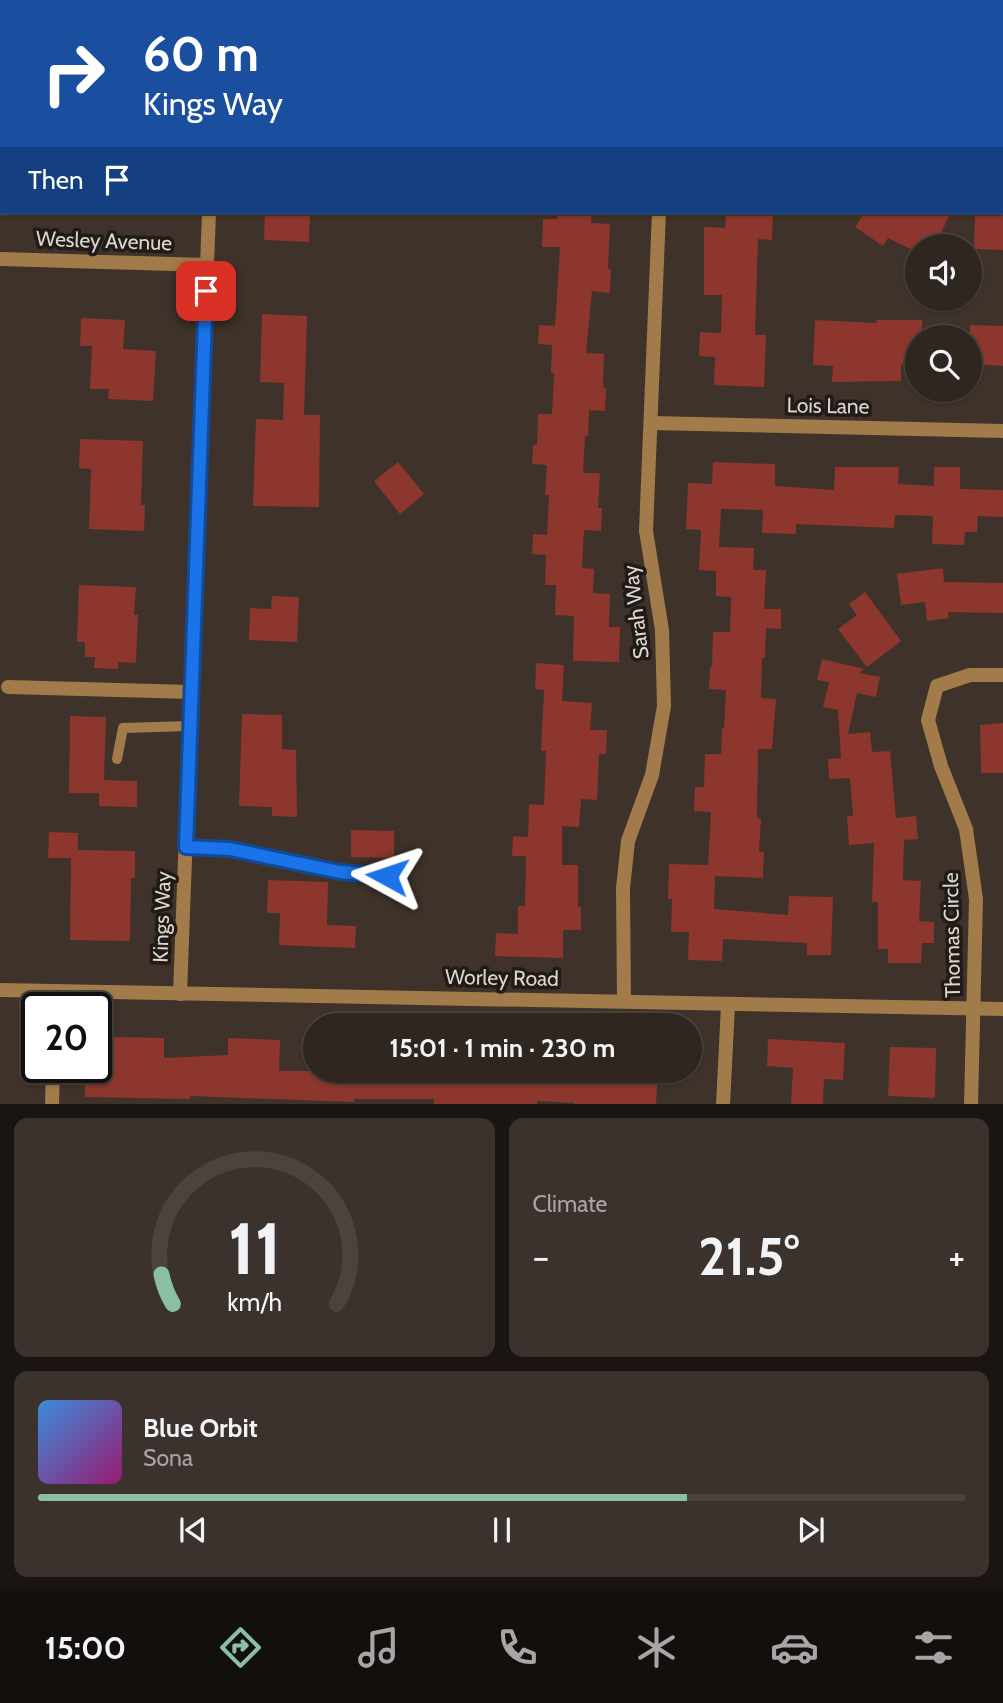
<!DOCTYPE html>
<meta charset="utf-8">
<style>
body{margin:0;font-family:Cabin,sans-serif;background:#3b322d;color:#f1f3f6;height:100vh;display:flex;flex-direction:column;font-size:26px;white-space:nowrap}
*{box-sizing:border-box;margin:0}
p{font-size:23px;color:#a7a5a5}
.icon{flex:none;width:38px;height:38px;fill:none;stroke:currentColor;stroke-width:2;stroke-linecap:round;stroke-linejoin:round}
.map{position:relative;height:1104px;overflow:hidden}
.drawer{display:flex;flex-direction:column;gap:14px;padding:14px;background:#1a1512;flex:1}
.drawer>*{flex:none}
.top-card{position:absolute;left:0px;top:0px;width:1004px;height:214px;box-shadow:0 2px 5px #0004,0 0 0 2px #4a433e;background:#1a4fa0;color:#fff;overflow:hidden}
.tools{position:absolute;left:905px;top:234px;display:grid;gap:14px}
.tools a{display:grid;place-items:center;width:77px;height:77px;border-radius:50%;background:#2f2620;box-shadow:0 2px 5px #0004,0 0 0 2px #4a433e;font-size:35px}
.speed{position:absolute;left:21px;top:992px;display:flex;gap:14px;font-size:35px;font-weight:700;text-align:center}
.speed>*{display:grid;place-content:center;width:91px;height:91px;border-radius:50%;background:#2f2620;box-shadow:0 2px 5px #0004,0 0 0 2px #4a433e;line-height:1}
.speed .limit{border:4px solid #111;border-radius:10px;background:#fff;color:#111}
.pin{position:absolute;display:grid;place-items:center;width:60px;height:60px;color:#fff;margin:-30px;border-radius:14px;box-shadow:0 4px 10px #0006}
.me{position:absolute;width:77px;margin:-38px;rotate:275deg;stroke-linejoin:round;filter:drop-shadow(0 0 5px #0008)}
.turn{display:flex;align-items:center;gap:24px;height:147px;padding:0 28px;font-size:32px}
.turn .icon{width:91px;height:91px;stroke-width:2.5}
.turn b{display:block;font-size:49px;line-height:60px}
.then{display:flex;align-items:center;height:66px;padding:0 28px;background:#0003;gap:14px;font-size:26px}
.big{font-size:52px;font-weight:800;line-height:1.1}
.drawer .tile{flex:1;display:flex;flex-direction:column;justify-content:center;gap:10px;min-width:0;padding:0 24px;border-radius:14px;background:#3b322d}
.drawer .dial{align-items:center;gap:0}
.dial svg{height:182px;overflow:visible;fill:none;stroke:#4a433e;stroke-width:7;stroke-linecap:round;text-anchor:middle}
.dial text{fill:#f1f3f6;stroke:none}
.song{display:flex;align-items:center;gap:21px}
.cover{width:84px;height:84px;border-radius:10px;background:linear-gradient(135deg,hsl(210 70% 55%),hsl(320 70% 35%))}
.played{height:7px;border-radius:4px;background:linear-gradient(90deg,#8abfa5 70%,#4a433e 70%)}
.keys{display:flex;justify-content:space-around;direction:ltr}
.heat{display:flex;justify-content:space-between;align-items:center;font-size:38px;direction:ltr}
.drawer .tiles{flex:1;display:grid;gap:14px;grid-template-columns:1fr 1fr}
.tile:last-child{grid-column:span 2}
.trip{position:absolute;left:303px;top:1013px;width:399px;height:70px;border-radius:35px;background:#2f2620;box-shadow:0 2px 5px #0004,0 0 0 2px #4a433e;font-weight:800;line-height:70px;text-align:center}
.menu{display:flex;height:112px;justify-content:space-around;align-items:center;background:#130f0d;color:#a7a5a5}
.menu .icon{width:49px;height:49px}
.menu .on{color:#8abfa5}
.menu b{font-size:32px;color:#f1f3f6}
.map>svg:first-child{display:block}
.building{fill:#8d362d}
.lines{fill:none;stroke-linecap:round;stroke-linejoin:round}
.lane{stroke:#a17b4a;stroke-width:10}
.street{stroke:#a17b4a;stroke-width:14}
.route-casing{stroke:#114b97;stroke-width:18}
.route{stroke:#1a73e8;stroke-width:12}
.labels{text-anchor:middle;stroke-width:7;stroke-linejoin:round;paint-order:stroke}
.street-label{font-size:21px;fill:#ddd5cf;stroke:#211b17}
</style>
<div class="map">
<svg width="1003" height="1105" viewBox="0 0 1003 1105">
<rect width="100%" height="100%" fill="#3f322a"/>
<!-- building -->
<g class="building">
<path d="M265,212H310L309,242L264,240Z"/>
<path d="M557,212H592L591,223L610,224L608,269H611L610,293L592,291L586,353L604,354L603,387L606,388L605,411L589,410L588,436H585L583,473H600L598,508H602L601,531L584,530L582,568L594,569L593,593L610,594L609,627H620L619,662L573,661L574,616L555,615L556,585H545L546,555L532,554L533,534L547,535L549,495H545L547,465L532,464L533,445H537L538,414H552L554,373H551L552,345L538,344L539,325L555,326L560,247H542L543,219H557Z"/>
<path d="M726,212H773L772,240L758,239L755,335H766L764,387L714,385L715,357L699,356L700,332L721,333L722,295H704V227L725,228Z"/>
<path d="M865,212H951L934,247H917V252L888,238L883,246L855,227Z"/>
<path d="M975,212H1003V250L974,249Z"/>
<path d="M262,314L307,316L304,415H320L319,507L253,506L256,419L283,420L284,383L260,382Z"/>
<path d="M81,318L125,320L123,349L156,351L153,401L108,399L109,389H90L92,346H80Z"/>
<path d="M815,320L877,323L876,320H922V338H917V364H901V381L832,382L833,366L813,365Z"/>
<path d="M970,325L1003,326V366L970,364Z"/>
<path d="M80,439L143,441L141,505H145L144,531L89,529L91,469L79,468Z"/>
<path d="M398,462L424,494L400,514L374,481Z"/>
<path d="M713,462L775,464V486L834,490L835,467H899L898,484L934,486V467H960V489L1003,490V517L978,516L977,532H965L964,545L932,544L933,516L895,515L894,528L796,524V534L762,533L763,510L721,509L719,547L754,548L753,570H766L764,609H781V629L766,628L765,658H762L761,698L776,699L772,749H758L757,818L761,819L759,852H764L763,878L715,876L714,909L788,915L789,896L833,897L831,955H807V943L723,939L722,961L688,960L689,932H671L672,899H668L669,864L708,865L711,812L694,811L695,787H704L705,754H721L722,728H724L726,690L709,689L710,667H712L713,632H730L731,597L716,596V571L699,570L701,530L686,529L688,483L712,484Z"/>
<path d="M943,568L944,582L1003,583V613L948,612L949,618L927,621L925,602L901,605L897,574Z"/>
<path d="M79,585L136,587L134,615H138L136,663L118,662V669L94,668L95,657H85V642H77Z"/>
<path d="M865,592L901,641L867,667L838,629L857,615L849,604Z"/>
<path d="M272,596L299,597L297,642L249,640L250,608L271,609Z"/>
<path d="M822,659L864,669L859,673L880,677L876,697L857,693L848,734L870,732L872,752L890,751L896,818L916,816L918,839L904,840L903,880L921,881L919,921L934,922V943H922L921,963H888V949H878V902H872L874,843L849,845L847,816H853L850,778L829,779L828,759L841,758L838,710L823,707L829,682L817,680Z"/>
<path d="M536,663L564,665L562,701L592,703L590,730H607L606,754H599L597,800L581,799L579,827L562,826V865H578V907H581V930H563V958L495,956L496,933L518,934V906H525L526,856H512L513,836L528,837L529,804L544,805L546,751H541L544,690L535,689Z"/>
<path d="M242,714L282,715V749L296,750L297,817L272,816V807L239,806Z"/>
<path d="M70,716L106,717L104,780L137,781V807L99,806V793H69Z"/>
<path d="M1003,723V773H981L980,725Z"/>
<path d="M351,830L394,831V858L351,857Z"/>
<path d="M49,832L78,833V850L135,851V878H131L130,941L70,940L71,858H48Z"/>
<path d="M268,880L328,882L327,925L356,926L355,948L279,945L280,913H267Z"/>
<path d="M112,1037L164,1038V1058L228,1055V1038L280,1040L279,1071H422V1073L459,1075V1071H658L656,1104H574V1103L537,1101V1104H434V1099H354V1102L190,1096V1099L85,1097V1068H112Z"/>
<path d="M768,1039L845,1043L843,1080L824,1079L823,1104H791L793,1068L767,1066Z"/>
<path d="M890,1047L936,1048L935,1098L888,1096Z"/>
</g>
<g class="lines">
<!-- lane -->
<g class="lane">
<path d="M117,759L123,728L190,726"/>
<path d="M185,847L230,850L340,872L387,876"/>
</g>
<!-- street -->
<g class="street">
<path d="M217,2V0"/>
<path d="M668,2V0"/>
<path d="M968,2V0"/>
<path d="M0,259L207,265"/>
<path d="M651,423L1003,431"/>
<path d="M8,687L191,692"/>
<path d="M0,990L1003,1009"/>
<path d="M180,994L209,212"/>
<path d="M624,1001L623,888L628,841L652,775L664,706L662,630L646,531L659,212"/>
<path d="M55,1008L56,991"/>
<path d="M52,1105L53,1068"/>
<path d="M723,1105L728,1005"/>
<path d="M971,1105L976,899L966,829L941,766L928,720L937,686L970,675H1003"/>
</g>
</g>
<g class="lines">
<!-- route casing -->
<g class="route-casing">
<path id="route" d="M206,291L186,847L230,849L340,872L387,876"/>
</g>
<!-- route -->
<use href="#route" class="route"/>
</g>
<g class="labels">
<!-- street labels -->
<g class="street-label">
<text transform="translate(104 241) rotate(2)" y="7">Wesley Avenue</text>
<text transform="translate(828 406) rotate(1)" y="7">Lois Lane</text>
<text transform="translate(636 612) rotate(-97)" y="7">Sarah Way</text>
<text transform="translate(162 917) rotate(-88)" y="7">Kings Way</text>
<text transform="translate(952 935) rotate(-91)" y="7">Thomas Circle</text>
<text transform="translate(502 978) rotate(1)" y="7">Worley Road</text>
</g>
</g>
</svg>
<div class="tools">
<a><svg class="icon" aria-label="sound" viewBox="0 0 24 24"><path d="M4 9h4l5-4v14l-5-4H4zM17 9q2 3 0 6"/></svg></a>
<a><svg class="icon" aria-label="search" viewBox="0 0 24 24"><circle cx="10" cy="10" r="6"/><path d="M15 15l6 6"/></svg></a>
</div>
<div class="speed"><div class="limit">20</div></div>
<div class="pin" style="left:206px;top:291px;background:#d93025"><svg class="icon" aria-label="arrive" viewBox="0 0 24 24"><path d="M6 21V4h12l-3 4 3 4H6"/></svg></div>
<svg class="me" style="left:387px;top:876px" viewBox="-20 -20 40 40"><path d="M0-17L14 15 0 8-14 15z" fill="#1a73e8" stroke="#fff" stroke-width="4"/></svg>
<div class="trip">15:01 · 1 min · 230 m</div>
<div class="top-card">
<div class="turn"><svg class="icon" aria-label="right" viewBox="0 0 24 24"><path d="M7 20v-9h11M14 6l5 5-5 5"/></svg><div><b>60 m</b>Kings Way</div></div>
<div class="then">Then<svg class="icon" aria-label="arrive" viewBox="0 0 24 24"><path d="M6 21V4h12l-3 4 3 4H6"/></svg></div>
</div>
</div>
<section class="drawer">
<div class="tiles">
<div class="tile dial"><svg viewBox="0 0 100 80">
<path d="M14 69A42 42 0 1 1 86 69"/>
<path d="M14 69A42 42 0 0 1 9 56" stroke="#8abfa5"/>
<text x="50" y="56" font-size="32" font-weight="700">11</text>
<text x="50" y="72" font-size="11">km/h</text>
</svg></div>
<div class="tile"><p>Climate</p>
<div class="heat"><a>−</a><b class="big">21.5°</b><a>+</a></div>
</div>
<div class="tile">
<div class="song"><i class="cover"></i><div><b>Blue Orbit</b><p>Sona</p></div></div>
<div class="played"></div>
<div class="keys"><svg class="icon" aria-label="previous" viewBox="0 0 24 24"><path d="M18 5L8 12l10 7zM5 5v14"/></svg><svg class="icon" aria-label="pause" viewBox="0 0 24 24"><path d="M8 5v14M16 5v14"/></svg><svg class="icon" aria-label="next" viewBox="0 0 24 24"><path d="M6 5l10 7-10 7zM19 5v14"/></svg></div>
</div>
</div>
</section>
<nav class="menu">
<b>15:00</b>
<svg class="icon on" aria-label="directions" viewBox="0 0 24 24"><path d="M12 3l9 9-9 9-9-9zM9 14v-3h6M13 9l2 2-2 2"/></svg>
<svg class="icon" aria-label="music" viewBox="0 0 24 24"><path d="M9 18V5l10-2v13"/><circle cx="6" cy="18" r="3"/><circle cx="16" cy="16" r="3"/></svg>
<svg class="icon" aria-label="phone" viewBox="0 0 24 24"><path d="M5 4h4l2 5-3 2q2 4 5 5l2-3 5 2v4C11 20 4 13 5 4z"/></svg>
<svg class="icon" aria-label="climate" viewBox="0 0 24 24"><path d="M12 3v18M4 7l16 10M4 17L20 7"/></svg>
<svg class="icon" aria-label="car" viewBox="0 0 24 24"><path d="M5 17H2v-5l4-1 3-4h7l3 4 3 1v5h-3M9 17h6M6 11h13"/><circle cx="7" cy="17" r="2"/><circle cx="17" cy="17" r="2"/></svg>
<svg class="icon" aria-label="filters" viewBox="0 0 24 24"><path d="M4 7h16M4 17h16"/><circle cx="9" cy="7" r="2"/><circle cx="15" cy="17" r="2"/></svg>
</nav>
